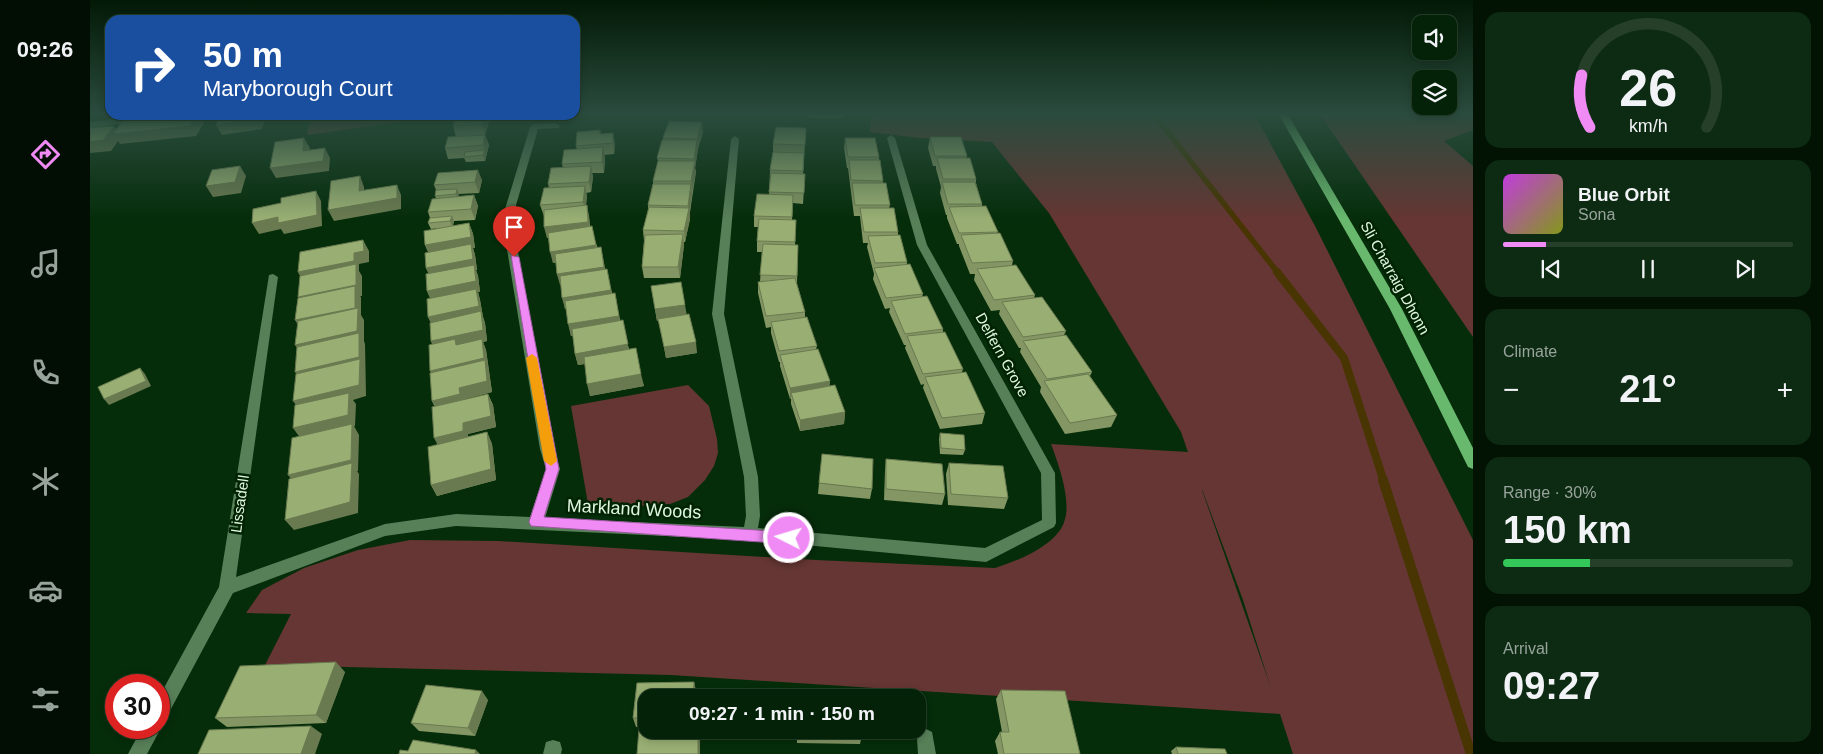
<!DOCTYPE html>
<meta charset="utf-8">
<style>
body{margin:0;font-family:Arial,sans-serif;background:#0d2a12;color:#f1f3f6;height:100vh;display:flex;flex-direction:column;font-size:19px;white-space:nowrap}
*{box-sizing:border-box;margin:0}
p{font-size:16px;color:#97a49c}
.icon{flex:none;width:28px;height:28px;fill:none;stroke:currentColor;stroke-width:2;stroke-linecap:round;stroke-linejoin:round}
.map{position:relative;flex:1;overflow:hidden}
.drawer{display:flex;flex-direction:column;gap:12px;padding:12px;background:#021304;width:350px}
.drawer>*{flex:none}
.top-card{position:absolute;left:15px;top:15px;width:475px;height:105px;border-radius:15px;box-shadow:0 2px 8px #0003,0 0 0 1px #253f29;background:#1a4fa0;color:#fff;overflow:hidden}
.buttons{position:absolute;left:1322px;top:15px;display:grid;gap:10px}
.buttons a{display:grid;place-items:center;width:45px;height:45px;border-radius:10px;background:#042208;box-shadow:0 2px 8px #0003,0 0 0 1px #253f29;font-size:25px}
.speed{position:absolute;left:15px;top:674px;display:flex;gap:10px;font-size:25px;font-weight:700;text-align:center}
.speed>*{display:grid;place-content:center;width:65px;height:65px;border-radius:50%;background:#042208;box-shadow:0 2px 8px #0003,0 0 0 1px #253f29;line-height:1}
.speed .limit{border:8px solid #d22;background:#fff;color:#111}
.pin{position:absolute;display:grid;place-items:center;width:42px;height:42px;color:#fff;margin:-51px -21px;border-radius:50% 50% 50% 0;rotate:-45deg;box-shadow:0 0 5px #0007}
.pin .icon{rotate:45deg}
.me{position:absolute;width:55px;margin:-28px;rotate:275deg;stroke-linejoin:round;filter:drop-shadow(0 0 4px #0008)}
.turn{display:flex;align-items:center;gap:18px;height:105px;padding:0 15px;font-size:22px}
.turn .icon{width:65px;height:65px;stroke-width:2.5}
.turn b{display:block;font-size:35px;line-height:42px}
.big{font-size:38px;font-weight:800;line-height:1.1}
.drawer .tile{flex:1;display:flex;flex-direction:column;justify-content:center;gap:8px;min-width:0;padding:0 18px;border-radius:15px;background:#0d2a12}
.drawer .dial{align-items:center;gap:0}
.dial svg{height:130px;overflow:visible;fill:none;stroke:#253f29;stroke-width:7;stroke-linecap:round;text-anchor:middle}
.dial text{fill:#f1f3f6;stroke:none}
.song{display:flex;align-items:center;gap:15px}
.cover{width:60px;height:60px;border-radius:8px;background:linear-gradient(135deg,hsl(290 70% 55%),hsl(70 70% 35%))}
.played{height:5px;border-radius:2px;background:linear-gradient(90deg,#f08bf5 15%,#253f29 15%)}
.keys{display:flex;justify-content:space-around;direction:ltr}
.heat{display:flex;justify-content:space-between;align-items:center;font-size:28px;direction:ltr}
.charge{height:8px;border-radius:4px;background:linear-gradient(90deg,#34c759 30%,#253f29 0)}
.trip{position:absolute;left:548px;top:689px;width:288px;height:50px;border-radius:15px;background:#042208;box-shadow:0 2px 8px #0003,0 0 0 1px #253f29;font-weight:800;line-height:50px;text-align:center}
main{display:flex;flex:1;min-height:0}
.dock{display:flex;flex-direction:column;width:90px;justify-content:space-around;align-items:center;background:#020e03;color:#97a49c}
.dock .icon{width:35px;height:35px}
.dock .current{color:#f08bf5}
.dock b{font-size:22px;color:#f1f3f6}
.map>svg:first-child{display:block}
.green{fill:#653633;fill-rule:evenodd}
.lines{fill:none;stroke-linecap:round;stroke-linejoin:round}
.stream-far2{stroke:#483502;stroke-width:5.5}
.stream-far1{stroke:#483502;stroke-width:8}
.stream{stroke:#483502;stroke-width:10}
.minor{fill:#577f58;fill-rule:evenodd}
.trunk{fill:#68b86e;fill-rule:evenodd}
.wall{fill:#839663}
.shaded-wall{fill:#6a7a50}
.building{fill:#98ae73;stroke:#6a7a50}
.route{fill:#f08bf5;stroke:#9c5a9f}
.slow{fill:#f59e0b}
.labels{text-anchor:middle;stroke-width:5;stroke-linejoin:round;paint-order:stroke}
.street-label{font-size:15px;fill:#e0f6e0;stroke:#002302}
.near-street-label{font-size:18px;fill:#e0f6e0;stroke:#002302}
</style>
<main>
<nav class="dock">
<b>09:26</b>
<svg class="icon current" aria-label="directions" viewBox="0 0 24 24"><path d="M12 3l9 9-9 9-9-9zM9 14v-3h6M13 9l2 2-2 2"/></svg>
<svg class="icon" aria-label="music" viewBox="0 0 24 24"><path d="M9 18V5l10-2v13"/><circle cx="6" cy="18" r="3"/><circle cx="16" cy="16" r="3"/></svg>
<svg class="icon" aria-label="phone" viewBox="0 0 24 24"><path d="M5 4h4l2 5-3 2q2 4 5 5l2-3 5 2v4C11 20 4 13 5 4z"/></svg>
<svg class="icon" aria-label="climate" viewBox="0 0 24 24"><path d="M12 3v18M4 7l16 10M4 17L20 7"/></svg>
<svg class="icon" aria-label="car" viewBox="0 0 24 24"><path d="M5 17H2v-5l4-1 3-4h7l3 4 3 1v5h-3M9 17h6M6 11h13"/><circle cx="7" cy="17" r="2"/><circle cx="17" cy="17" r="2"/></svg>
<svg class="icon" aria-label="filters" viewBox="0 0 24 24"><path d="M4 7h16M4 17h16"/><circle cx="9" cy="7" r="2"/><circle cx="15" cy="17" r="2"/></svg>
</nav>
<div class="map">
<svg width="1383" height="754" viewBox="0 0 1383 754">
<rect width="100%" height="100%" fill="#052d0a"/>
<!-- green -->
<g class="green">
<path d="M794,113H1164L1225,226L1383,540V754H1203L1190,714L581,675L175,665L201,614L156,613L172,590L214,568L268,550L320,540L408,541L726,560L905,568C927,561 969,545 975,519C981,498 968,463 961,444L1098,452L1091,432L959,213L902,142L831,138L780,132L781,118L795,114ZM1112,489L1153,600L1180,685L1112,490Z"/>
<path d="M1229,113H1383V130L1354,141L1383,166V337Z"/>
<path d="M221,115H343L344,117L217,135Z"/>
<path d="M598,385L619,406L627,439L628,453L624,466L615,480L598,497L580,504L528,507L498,504L481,406Z"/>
</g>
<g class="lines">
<!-- stream-far2 -->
<path class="stream-far2" d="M1063,113L1188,273"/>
<!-- stream-far1 -->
<path class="stream-far1" d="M1187,272L1254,358L1294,482"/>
<!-- stream -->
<path class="stream" d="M1293,480L1381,754"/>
<!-- minor -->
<g class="minor">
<path d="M60,115H84L80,117L0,128V122Z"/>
<path d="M466,123L470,126L469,128L448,129L422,219L464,449L470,469L455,518L654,527L656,516L654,477L622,314L641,139L645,136L649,139L634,314L668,477L670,516L668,528L895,548L952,520L951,473L827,245L797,138L801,135L805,138L837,245L965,473L966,523L964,527L896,562L660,540L366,526L295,536L143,593L75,720L69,723L71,728L57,754H38L52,728H69V697L129,587L179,275L183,274L188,277L146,577L295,524L366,514L440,517L456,469L450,449L412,219L440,127L444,124Z"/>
<path d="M836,729L842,732L846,754H828L827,738L830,732Z"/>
<path d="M463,740L470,742L472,749L471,754H453L456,742Z"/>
</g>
<!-- trunk -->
<path class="trunk" d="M1188,113H1197L1312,309L1383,448V469L1378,467L1300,309Z"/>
</g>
<!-- wall -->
<g class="wall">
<rect x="719" y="113" width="34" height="5"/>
<path d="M400,118L395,135L399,145L395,161L376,162L374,158L358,159L355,148L366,137L363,126Z"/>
<path d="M716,128L713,174H715L713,204L703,203L702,220H706L705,245H708L707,284L715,312V317L727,346L726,349L740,381L739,386L755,412L754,424L710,431L701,404V399H700L690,366V362H689L681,333V327L676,328L668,293V282H670L672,252H667V241L668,227H664V216L679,195L680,170L683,152V144Z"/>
<path d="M510,130L511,134L525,144L524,154L514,155L515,158L514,173H502L503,177L501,192L496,193L497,196L496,205L499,216L500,226L515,269L539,349L554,386L500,396L495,364L488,365L485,354L483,335L481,336L476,309H475L471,285L467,274L466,262L463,263L459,238H457L454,216L450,205L459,188L458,184L473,168L472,164L487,149L486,146Z"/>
<path d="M613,132L608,149L605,168L606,172L600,212V219L595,242H594V245L590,278H554L552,267L554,241L553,230L558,210V205L563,184V181L568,161L567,158L573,140V138Z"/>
<path d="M840,137L877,156L876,158L886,179V183L892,204V206L908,232L907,233L923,261L922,265L945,295L944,298L976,331L974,335L1002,372L1000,376L1027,415L1021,427L975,434L950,392L951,387L930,352L931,348H929L909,314L910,310L901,311L884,280L885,274H880L869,246V244H867L857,218V215H856L850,193L851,187L846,169V166H843L838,148Z"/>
<path d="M755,138L789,157V160L793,183L800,205L799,208L808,232V235L817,262V264L833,294L832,297L853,329V332L873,369L872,372L895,413L892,424L850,429L833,388L834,384L831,385L815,348L816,345H814L799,312L800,308L795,309L783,279L784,274L777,247L778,243H773L770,216H764L758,168H757L754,148Z"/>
<path d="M392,180L389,193L369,194L368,197L384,195L388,206L385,220L364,221L363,226L379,223L383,234L385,248H383L385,255L387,270H386L388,276L390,292H388L390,300L393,317L395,323L397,341L393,342L396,350L402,392L375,399V400L398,394L403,405L406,427L378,434V437L397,432L402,444L406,480L347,496L341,485L347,445L345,407L342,401L341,373L342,344L341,341V322L338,317L340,298L337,291L339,274L336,268L338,252L335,245L351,228L341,229L338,223L340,218L338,212L346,198L345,196L346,190L344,185Z"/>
<path d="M561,286L597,315L607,353L576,358L569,320L567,321Z"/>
<path d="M850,433L875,450L873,455L850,454L849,439Z"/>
<path d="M796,459L855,494L852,505L794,500L795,470Z"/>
<path d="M859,463L918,498L914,509L858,505L856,474Z"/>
<path d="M729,483L782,489L780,499L728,494Z"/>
<path d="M255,672L236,723L137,727L125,718Z"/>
<path d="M604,682L606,691V698H556V726L546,727L543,718L547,683Z"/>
<path d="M911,690L990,754H908L905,741L910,732H912L906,699Z"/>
<path d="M398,700L385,736L329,731L321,723Z"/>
<path d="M707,730H772V735L770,744L707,743Z"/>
<path d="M1086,747L1137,754H1082L1081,751Z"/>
</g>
<!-- shaded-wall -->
<g class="shaded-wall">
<path d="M107,115H110L114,123L106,136L30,144L28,141L21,151L0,153V142L24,126L29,133L57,119L59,117L65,127Z"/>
<path d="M168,115H177L172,129L132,135L126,125Z"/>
<path d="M395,115H399L400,118L395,135L392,124Z"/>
<path d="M612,122L613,132L608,149L605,168L606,172L602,192L601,181L605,162L604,159L607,139Z"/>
<path d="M523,133L525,144L524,154L523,143Z"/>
<path d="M395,135L399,145L396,156L393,145Z"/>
<path d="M214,138L220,148L218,162L213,151Z"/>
<path d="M513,147L515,158L514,173L512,162Z"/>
<path d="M235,148L240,158L239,171L186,178L180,168Z"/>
<path d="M395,150L396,156L395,161L393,155Z"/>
<path d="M150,166L156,176L151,193L123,197L116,186Z"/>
<path d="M501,166L503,177L501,192L499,182Z"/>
<path d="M388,170L392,180L389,193L385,182Z"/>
<path d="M270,176L274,187V202L269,191Z"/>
<path d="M601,184L602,195L600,212V219L595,242L594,231L598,212V206Z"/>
<path d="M307,185L311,195V209L244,221L238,210Z"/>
<path d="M495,186L497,196L495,213L493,202Z"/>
<path d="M367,189L369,194L368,200L366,194Z"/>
<path d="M226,191L231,201L232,226L194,234L191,229L169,234L162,223Z"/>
<path d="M384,195L388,206L385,220L381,209Z"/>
<path d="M497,205L499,216L500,233L457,238L454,227Z"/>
<path d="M362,216L364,221L362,227L360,221Z"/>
<path d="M379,223L383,234L385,248H383L385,255L387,270H386L388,276L390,292H388L390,300L393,317L395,323L397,341L393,342L396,350L402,392L375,399V406L347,412L342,401L346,382L340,371L346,352L341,341L343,328L338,317L342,302L337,291L341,279L336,268L340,256L335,245Z"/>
<path d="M502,226L508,256L463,263L460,252Z"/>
<path d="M593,234L594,245L590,278L588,267Z"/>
<path d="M273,240L279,251V262L269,264V271L272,276V296H270L271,297V315L274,320V341L275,344L276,396L263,400L266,404L265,426H264L269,435L268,471H267L269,474L268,513L204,530L195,520L207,486L198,475L211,439L203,428L211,412L203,401L212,384L205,372L213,356L205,345L212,332L205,320L215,308L208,297L214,284L208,272Z"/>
<path d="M511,247L517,278L470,285L467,274Z"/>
<path d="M517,269L523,301L475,309L472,298Z"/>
<path d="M525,293L531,327L481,336L478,324Z"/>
<path d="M595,305L597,316L567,321L565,309Z"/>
<path d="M533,320L540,356L488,365L485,354Z"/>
<path d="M606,342L607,353L576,358L574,347Z"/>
<path d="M50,368L55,374L61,386L19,405L14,399Z"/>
<path d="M551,374L554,386L500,396L497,384Z"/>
<path d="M740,381L739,393H701V399H700V388Z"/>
<path d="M398,394L403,405L406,427L378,434L379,442L350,449L344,438L373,423Z"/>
<path d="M755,412L754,424L710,431V420Z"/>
<path d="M397,432L402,444L406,480L347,496L341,485Z"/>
<path d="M246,662L255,672L236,723L226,715Z"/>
<path d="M604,682L606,691V698H603Z"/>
<path d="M392,691L398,700L385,736L378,728Z"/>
<path d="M221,726L232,734L225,754H211Z"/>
<path d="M608,730H609L610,734V754H608Z"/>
<path d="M386,750L390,754H385Z"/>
</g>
<!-- building -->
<g class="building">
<path d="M89,115H107L100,126L23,134L33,120L59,117L57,119Z"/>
<path d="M130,115H168L167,119L126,125Z"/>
<path d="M367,115H395L392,124L363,126Z"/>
<path d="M579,121L612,122L607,139L573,138Z"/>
<path d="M24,126L13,140L0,142V128Z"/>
<path d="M686,127L716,128L715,145L683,144Z"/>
<path d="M510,130V134L523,133V143L486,146L487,132Z"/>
<path d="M395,135L393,145L355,148L358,137Z"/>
<path d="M840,137H871L877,156H845Z"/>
<path d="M214,138L213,151L235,148L233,161L180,168L185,142Z"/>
<path d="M755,138H785L789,157H758Z"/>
<path d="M572,140H607L604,159L567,158Z"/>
<path d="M513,147L512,162L472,164L474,150Z"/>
<path d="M395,150L393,155L374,157L375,152Z"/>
<path d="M683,152L714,153L713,171L680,170Z"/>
<path d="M847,158H880L886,179H853Z"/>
<path d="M759,160H790L793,181L761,180Z"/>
<path d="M568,161H605L601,181H563Z"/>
<path d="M150,166L145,182L116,186L122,170Z"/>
<path d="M501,166L499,182L458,184L461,168Z"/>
<path d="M388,170L385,182L344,185L348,173Z"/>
<path d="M681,173L715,174L714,193L679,192Z"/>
<path d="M270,176L269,191L307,185V198L238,210L241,181Z"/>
<path d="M852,182H885L892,204H858Z"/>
<path d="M762,183H796L800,205H765Z"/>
<path d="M563,184H601L598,206L558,205Z"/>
<path d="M495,186L493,202L450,205L454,188Z"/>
<path d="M367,189L366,194L345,196L346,190Z"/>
<path d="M226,191L227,215L188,223V217L162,223L163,209L191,203V198Z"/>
<path d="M667,194L703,195L702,217L664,216Z"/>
<path d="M384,195L381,209L338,212L342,199Z"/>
<path d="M497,205L498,222L454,227V210Z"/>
<path d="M896,206L908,232L869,233L859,207Z"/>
<path d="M559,207L599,208L594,231L553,230Z"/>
<path d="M770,208H804L808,232H774Z"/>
<path d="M362,216L360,221L338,223L340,218Z"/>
<path d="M669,219L706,220L705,242L667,241Z"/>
<path d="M379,223L381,237L335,245L334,231Z"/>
<path d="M502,226L506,245L460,252L458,233Z"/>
<path d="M910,233L923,261L882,263L871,235Z"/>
<path d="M593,234L588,267H552L555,235Z"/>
<path d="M810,235L817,262L785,263L778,236Z"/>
<path d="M273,240L274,251L264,253V261L208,272L210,252Z"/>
<path d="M381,244L383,259L336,268L335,253Z"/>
<path d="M673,244L708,245L707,276L670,275Z"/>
<path d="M511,247L514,267L467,274L465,254Z"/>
<path d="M266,264V285L208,297L210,276Z"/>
<path d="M820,264L833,294L796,298L784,268Z"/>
<path d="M384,265L386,281L337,291L336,274Z"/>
<path d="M926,265L945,295L904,300L887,269Z"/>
<path d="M517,269L521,290L472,298L470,276Z"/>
<path d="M705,278L715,312L676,316L668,282Z"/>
<path d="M591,282L595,305L565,309L561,286Z"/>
<path d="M265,286V308L205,320L208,298Z"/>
<path d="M386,289L389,306L338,317L337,299Z"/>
<path d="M525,293L529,316L478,324L475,301Z"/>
<path d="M837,296L853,329L815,334L801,301Z"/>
<path d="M952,297L976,331L933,337L912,302Z"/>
<path d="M268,308L267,331L205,345L208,321Z"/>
<path d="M391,311L393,330L341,341L340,323Z"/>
<path d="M599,314L606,342L574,347L568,319Z"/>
<path d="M717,317L727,346L689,351L681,322Z"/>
<path d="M533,320L538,344L485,354L482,329Z"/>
<path d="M855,332L873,369L833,374L817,336Z"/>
<path d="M269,333V357L205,372L207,347Z"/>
<path d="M976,335L1002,372L957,379L933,341Z"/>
<path d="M365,339L366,345L392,339L394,358L340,371L339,345Z"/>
<path d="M546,348L551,374L497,384L494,357Z"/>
<path d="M728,349L740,381L700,388L690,355Z"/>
<path d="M270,359L269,385L203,401L206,374Z"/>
<path d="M395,360L397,381L369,388L370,394L342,401L340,373Z"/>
<path d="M50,368L56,381L14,399L8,387Z"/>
<path d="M876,372L895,413L852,418L835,377Z"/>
<path d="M998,374L1027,415L980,423L954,381Z"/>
<path d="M745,385L755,412L710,420L701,393Z"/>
<path d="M259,393L258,415L203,428L205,405Z"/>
<path d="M398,394L401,416L373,423V431L344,438L342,407Z"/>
<path d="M262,424L261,460L198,475L202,438Z"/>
<path d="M397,432L401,469L341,485L338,447Z"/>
<path d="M850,433L874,435L875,450L851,448Z"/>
<path d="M732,454L783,459L782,489L729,483Z"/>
<path d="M796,459L852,464L855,494L796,489Z"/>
<path d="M262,463L260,502L195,520L199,479Z"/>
<path d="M859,463L913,466L918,498L861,494Z"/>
<path d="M246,662L226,715L125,718L150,666Z"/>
<path d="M604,682L603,698H556V718H543L547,683Z"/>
<path d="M336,685L392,691L378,728L321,723Z"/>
<path d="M707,690H769L770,698H707Z"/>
<path d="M911,690L975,691L990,754H914L910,732H919Z"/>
<path d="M221,726L211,754H108L119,730Z"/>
<path d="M556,728V730H608V754H547L549,729Z"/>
<path d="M707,730H772V735H708Z"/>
<path d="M323,740L386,750L385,754H309L310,750L318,751Z"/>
<path d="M1086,747L1135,749L1137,754H1088Z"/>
</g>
<!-- sky -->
<linearGradient id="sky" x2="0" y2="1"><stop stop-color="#031906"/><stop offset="0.52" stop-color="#2a4c3e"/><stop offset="1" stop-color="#2a4c3e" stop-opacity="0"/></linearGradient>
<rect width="1383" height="219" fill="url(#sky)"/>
<!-- route -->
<path class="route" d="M421,255L429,257L469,469L454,517L699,532L704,534L706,538L704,542L699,544L441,526L439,522L456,469Z"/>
<!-- slow -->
<path class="slow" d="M442,354L447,358L467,461L461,466L454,461L436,358Z"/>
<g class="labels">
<!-- street labels -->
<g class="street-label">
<text transform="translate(1305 278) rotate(61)" y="5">Sli Charraig Dhonn</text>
<text transform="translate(912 355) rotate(61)" y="5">Delfern Grove</text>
<text transform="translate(150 504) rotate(-82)" y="5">Lissadell</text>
</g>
<!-- near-street labels -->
<g class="near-street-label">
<text transform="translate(544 509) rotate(3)" y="6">Markland Woods</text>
</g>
</g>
</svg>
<div class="buttons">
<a><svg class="icon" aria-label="sound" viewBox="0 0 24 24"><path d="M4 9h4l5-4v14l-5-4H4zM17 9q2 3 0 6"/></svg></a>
<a><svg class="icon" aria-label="layers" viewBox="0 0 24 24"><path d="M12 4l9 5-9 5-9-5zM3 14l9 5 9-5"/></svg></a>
</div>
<div class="speed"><div class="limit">30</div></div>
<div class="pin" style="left:424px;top:257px;background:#d93025"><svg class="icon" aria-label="arrive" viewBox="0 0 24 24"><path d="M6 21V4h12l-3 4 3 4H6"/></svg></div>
<svg class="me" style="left:699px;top:538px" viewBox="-20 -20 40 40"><circle r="17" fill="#f08bf5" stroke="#fff" stroke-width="3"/><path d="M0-11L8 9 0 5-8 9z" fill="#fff"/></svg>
<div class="trip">09:27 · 1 min · 150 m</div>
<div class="top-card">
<div class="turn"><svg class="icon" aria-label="right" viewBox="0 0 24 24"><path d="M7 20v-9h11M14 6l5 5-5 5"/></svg><div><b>50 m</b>Maryborough Court</div></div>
</div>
</div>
<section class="drawer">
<div class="tile dial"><svg viewBox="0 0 100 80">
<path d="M14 69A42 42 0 1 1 86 69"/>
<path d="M14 69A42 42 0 0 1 9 37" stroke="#f08bf5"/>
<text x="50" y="56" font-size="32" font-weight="700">26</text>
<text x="50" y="72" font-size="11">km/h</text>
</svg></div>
<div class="tile">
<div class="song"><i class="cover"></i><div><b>Blue Orbit</b><p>Sona</p></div></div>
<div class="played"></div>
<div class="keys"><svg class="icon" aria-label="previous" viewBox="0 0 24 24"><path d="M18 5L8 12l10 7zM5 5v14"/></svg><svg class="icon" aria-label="pause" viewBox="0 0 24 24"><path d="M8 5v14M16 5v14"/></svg><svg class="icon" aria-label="next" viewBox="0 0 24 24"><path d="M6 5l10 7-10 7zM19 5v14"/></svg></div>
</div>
<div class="tile"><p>Climate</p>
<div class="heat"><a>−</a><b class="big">21°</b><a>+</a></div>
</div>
<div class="tile"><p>Range · 30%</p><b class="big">150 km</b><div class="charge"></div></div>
<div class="tile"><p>Arrival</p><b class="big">09:27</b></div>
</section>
</main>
